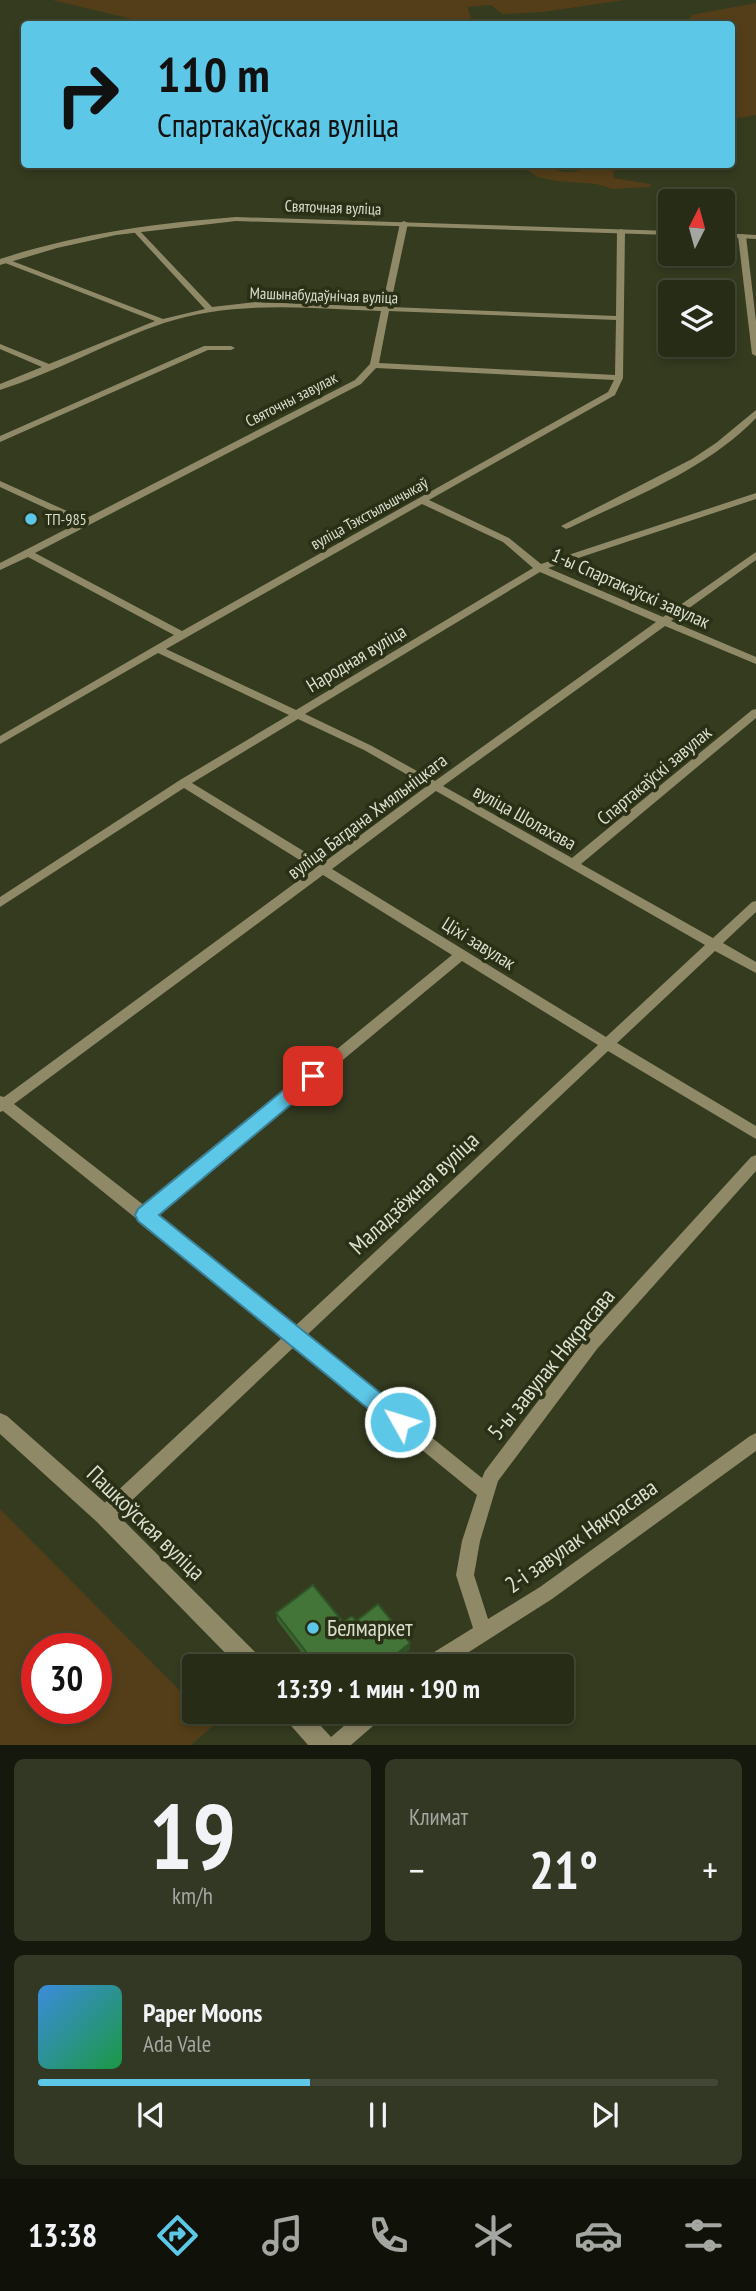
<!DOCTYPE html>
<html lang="ru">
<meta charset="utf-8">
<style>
body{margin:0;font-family:"PT Sans Narrow",sans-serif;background:#333824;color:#f1f3f6;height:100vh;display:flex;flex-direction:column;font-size:26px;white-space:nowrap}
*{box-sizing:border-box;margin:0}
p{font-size:23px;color:#a4a7a1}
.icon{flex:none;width:38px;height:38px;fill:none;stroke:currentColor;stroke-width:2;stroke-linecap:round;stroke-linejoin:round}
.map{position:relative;height:1745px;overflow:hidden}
.drawer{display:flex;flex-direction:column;gap:14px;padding:14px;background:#15180d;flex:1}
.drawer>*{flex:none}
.hud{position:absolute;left:21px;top:21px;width:714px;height:147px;border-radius:7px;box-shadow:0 4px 10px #0003,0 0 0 2px #434836;background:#5cc7e7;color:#111;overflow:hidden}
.needle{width:46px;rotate:6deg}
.fabs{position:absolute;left:658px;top:189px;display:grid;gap:14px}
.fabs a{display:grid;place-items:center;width:77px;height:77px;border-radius:7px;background:#272c17;box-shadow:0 4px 10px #0003,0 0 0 2px #434836;font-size:35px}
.speed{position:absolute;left:21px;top:1633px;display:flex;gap:14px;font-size:35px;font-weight:700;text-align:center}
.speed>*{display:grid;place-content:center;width:91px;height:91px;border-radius:50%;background:#272c17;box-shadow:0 4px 10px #0003,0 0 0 2px #434836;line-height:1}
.speed .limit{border:10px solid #d22;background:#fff;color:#111}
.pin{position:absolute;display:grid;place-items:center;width:60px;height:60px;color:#fff;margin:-30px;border-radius:14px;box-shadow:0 4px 10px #0006}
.me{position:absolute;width:77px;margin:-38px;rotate:309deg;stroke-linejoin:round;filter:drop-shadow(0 0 5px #0008)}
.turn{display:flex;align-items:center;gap:24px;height:147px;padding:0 21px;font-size:32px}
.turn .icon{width:91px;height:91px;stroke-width:2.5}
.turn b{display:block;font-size:49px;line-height:60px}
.big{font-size:52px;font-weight:600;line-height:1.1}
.drawer .card{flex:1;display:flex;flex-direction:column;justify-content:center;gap:10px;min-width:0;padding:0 24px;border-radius:10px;background:#333824}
.drawer .dial{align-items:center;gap:0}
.dial b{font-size:91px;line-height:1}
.song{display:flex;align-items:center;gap:21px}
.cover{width:84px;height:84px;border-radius:10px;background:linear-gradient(135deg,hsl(210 70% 55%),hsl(140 70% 35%))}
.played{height:7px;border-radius:4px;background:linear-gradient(90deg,#5cc7e7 40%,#434836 40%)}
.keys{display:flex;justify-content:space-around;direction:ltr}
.heat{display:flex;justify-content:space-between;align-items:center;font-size:38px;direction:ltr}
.drawer .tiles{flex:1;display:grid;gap:14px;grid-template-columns:1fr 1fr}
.card:last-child{grid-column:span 2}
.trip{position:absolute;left:182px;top:1654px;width:392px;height:70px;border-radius:7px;background:#272c17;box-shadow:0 4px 10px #0003,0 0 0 2px #434836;font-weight:600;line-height:70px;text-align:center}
.menu{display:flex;height:112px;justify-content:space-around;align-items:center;background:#101209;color:#a4a7a1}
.menu .icon{width:49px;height:49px}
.menu .selected{color:#5cc7e7}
.menu b{font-size:32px;color:#f1f3f6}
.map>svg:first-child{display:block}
.green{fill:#543e19;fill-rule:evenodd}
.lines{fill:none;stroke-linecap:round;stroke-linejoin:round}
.minor{fill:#8f8968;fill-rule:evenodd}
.tertiary{fill:#8f8968;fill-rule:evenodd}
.wall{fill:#3a6530}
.shaded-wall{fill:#305227}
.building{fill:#447538;stroke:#305227;stroke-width:2}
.route{fill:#5cc7e7;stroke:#3c8196;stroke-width:2}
.poi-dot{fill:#5cc7e7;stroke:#2a3015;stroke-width:2.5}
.labels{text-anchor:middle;stroke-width:7;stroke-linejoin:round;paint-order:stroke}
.far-street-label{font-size:16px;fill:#dadfce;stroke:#2a3015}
.far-poi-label{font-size:16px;fill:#dadfce;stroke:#2a3015;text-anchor:start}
.street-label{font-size:19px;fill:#dadfce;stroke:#2a3015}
.near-street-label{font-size:23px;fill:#dadfce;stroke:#2a3015}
.near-poi-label{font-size:23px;fill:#dadfce;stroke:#2a3015;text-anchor:start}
</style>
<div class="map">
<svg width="756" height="1745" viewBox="0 0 756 1745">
<rect width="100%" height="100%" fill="#343b1f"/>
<!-- green -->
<g class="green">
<path d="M52,0H625L542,12L502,14L491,5L467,7L471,18L459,24H153Z"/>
<path d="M756,3V115L732,119V24H687L691,15Z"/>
<path d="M506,165C516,164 530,162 540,164C548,167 559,173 570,172C590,171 589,161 613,167L614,178L650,184V187L613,189L596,184L556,181L538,177L529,171Z"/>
<path d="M0,1509L194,1705V1712H200L214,1725L191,1745H0ZM37,1648H96V1708H37Z"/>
</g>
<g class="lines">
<!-- minor -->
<g class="minor">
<path d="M404,221L408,223L390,307L616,316L617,231L621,229L625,231L623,378L615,395L429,500L509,538L541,564L756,493V499L548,568L663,617L756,552V560L671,621L756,657V664L665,626L443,786L572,858L752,710L756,709V718L581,864L713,938L752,902L756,901V912L723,943L756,962V973L715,951L617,1043L756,1126V1139L608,1051L306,1336L482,1478L485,1471L585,1339L751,1157L756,1155V1171L597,1349L498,1481L480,1541L474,1575L488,1619L540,1587L750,1436L756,1433V1451L552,1599L447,1666H421L423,1659L473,1628L456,1575L462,1541L477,1495L295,1346L110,1521L104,1523L98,1521L95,1515L98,1509L283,1337L3,1111L0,1112V1096L4,1097L314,869L184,788L0,907V897L180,780L289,715L158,653L0,744V736L174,635L28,557L0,570V563L78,523L0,487V481L85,519L355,380L370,364L381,311C309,308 234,300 164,323C108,342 56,372 0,390V384L42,367L0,349V344L49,364L155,321L0,261L7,259L163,319L205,309L135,233V229H138L212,307L256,302L382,307L400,223ZM389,311L616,320L615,375L379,363ZM376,368L614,380L608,392L182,631L35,553L361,384ZM422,504L503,542L533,568L296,710L166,649ZM540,572L656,622L435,781L372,746L305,714ZM298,719L364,750L427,786L323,863L192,783ZM436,791L705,945L606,1037L332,869ZM323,875L452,955L145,1206L14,1104ZM462,961L598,1045L294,1327L156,1215Z"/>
<path d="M742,234L746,236L756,321V356L752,354L738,236Z"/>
<path d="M204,346H231L235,348L231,350H208L0,442V436Z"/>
<path d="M756,410V418C706,470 633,497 569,528L566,529L561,526L692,459L716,443Z"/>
<path d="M360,1712H383L381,1719L351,1745H327L330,1738Z"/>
</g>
<!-- tertiary -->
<g class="tertiary">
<path d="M236,217L670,231V235L236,221L116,235L57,248L0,265V259C77,234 156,223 236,217Z"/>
<path d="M723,233L756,235V239L723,237Z"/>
<path d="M0,1413L7,1416L111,1508L261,1658L264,1666H238L97,1522L0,1434Z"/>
<path d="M283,1712H308L331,1737L334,1745H308L286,1720Z"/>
</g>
</g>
<!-- wall -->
<path class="wall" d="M276,1613L343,1622L356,1621L410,1649L389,1666H312L277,1620Z"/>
<!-- shaded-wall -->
<path class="shaded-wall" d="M410,1643V1649L389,1666H382Z"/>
<!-- building -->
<path class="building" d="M313,1585L343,1622L352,1616L356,1621L378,1604L410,1643L382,1666H317L276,1613Z"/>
<!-- route -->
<path class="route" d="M313,1069L319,1071L322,1076L319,1081L159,1215L408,1415L411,1422L408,1429L400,1432L393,1429L138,1221L135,1215L138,1209L307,1071Z"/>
<!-- markers -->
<g class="poi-dot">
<circle cx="31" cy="519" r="7"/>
<circle cx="313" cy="1628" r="7"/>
</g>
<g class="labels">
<!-- far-street labels -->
<g class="far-street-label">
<text transform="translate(333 207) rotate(2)" y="6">Святочная вуліца</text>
<text transform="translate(324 295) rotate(2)" y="6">Машынабудаўнічая вуліца</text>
<text transform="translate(291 399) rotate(-27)" y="6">Святочны завулак</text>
<text transform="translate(369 513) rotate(-29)" y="6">вуліца Тэкстыльшчыкаў</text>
</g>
<!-- far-poi labels -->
<g class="far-poi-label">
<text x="45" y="525">ТП-985</text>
</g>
<!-- street labels -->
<g class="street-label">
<text transform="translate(631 588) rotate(24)" y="7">1-ы Спартакаўскі завулак</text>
<text transform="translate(356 658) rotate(-31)" y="7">Народная вуліца</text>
<text transform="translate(654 775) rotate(-40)" y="7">Спартакаўскі завулак</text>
<text transform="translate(367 816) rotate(-37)" y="7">вуліца Багдана Хмяльніцкага</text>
<text transform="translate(525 817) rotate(29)" y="7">вуліца Шолахава</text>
<text transform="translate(479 943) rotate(32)" y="7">Ціхі завулак</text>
</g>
<!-- near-street labels -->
<g class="near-street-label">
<text transform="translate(414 1193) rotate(-43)" y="8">Маладзёжная вуліца</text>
<text transform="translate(551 1364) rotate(-51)" y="8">5-ы завулак Някрасава</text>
<text transform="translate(146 1523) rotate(44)" y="8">Пашкоўская вуліца</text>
<text transform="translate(581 1536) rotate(-35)" y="8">2-і завулак Някрасава</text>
</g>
<!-- near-poi labels -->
<g class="near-poi-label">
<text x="327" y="1636">Белмаркет</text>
</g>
</g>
</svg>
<div class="fabs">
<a><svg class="needle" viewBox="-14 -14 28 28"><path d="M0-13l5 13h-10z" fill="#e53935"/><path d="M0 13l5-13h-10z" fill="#a4a7a1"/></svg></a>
<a><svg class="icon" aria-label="layers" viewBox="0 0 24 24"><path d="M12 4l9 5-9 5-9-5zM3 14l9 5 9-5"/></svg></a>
</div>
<div class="speed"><div class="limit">30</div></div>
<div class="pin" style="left:313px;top:1076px;background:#d93025"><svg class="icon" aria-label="arrive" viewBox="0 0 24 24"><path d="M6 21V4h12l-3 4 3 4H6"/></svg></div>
<svg class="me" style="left:400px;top:1422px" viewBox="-20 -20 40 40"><circle r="17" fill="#5cc7e7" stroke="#fff" stroke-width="3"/><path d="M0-11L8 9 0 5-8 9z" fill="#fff"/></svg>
<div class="trip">13:39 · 1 мин · 190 m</div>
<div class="hud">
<div class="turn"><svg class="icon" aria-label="right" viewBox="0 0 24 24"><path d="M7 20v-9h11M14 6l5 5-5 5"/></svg><div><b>110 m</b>Спартакаўская вуліца</div></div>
</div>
</div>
<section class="drawer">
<div class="tiles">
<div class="card dial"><b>19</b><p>km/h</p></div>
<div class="card"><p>Климат</p>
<div class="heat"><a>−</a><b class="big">21°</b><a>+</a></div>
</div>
<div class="card">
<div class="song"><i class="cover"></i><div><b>Paper Moons</b><p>Ada Vale</p></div></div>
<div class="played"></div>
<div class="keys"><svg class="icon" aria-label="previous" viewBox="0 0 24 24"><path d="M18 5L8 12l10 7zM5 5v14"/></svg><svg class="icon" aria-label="pause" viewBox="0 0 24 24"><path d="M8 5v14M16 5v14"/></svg><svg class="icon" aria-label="next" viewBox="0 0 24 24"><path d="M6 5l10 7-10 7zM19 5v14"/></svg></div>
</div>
</div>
</section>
<nav class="menu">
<b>13:38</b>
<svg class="icon selected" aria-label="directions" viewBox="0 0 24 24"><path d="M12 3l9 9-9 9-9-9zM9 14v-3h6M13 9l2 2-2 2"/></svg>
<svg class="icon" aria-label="music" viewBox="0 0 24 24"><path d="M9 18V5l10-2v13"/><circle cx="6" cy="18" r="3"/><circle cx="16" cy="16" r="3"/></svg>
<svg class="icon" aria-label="phone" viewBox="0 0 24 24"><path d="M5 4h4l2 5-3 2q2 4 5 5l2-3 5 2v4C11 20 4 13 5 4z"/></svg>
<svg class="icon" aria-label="climate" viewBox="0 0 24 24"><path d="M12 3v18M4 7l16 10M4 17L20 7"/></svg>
<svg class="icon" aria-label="car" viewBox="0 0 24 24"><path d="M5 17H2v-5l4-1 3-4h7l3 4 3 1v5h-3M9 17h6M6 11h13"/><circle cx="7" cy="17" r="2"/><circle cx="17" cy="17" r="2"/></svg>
<svg class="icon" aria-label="filters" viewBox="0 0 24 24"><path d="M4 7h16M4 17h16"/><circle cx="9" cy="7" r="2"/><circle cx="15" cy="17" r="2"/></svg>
</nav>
